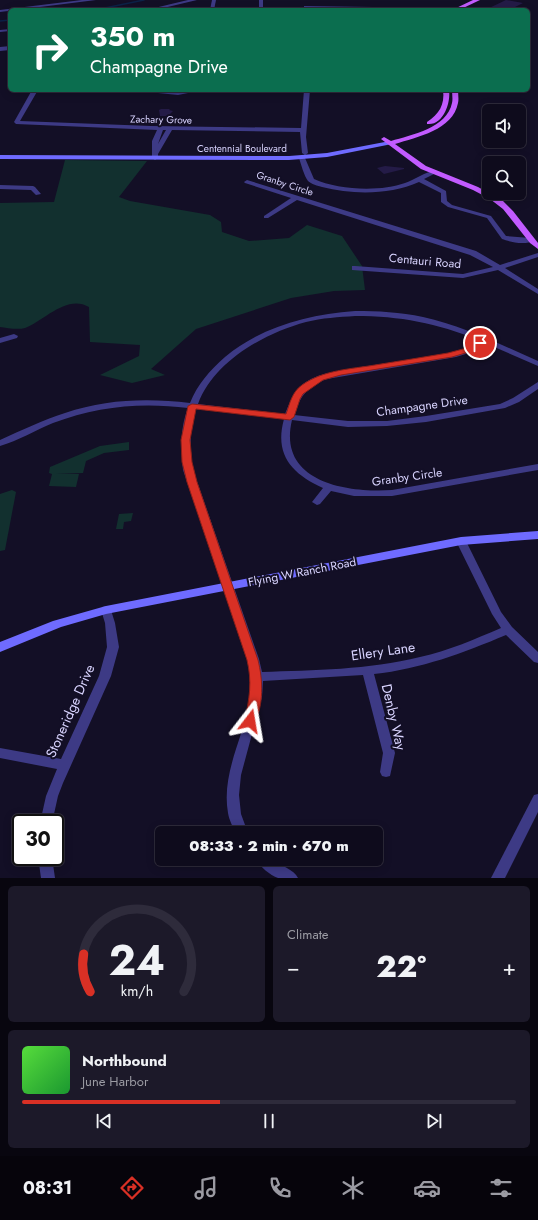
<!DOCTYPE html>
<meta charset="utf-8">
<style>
body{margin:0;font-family:Jost,sans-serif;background:#1c1929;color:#f1f3f6;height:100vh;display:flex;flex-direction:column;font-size:15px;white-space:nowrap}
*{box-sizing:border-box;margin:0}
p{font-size:13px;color:#9b9ba3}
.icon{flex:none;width:22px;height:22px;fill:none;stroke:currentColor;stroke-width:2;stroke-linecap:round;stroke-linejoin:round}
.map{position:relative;height:878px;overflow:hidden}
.sheet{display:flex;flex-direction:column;gap:8px;padding:8px;background:#08060f;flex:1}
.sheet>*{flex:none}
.hud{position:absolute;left:8px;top:8px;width:522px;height:84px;border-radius:6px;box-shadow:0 2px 10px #0003,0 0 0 1px #2e2b3b;background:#0b6e4f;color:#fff;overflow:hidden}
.tools{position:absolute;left:482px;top:104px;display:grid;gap:8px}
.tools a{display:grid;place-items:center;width:44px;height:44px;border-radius:6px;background:#0e0b1c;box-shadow:0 2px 10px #0003,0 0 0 1px #2e2b3b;font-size:20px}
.speed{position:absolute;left:12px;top:814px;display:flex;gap:8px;font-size:20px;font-weight:700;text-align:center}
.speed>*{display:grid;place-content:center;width:52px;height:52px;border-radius:50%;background:#0e0b1c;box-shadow:0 2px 10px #0003,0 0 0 1px #2e2b3b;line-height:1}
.speed .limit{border:2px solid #111;border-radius:6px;background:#fff;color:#111}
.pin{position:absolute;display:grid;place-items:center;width:34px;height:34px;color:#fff;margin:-17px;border:2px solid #fff;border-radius:50%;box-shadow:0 1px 4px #0007}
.me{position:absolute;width:44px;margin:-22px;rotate:14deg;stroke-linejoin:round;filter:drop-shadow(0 0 3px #0008)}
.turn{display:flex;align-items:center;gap:14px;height:84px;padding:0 16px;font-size:18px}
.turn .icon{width:52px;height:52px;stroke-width:2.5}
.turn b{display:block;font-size:28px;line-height:34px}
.big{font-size:30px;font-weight:800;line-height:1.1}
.sheet .card{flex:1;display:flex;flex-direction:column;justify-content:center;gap:6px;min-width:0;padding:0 14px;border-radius:6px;background:#1c1929}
.sheet .dial{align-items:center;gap:0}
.dial svg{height:104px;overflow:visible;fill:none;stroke:#2e2b3b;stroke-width:7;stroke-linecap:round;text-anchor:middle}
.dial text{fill:#f1f3f6;stroke:none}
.song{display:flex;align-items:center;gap:12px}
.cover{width:48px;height:48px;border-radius:6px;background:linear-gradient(135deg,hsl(110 70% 55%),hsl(130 70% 35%))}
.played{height:4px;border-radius:2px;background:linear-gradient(90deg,#d93025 40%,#2e2b3b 40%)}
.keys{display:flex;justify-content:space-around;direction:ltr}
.heat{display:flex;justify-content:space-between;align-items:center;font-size:22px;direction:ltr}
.sheet .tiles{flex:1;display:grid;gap:8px;grid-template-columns:1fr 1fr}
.card:last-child{grid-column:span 2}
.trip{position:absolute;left:155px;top:826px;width:228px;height:40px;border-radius:6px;background:#0e0b1c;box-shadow:0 2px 10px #0003,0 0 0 1px #2e2b3b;font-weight:800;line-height:40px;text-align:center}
.menu{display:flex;height:64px;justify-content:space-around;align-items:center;background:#06040b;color:#9b9ba3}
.menu .icon{width:28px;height:28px}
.menu .selected{color:#d93025}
.menu b{font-size:18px;color:#f1f3f6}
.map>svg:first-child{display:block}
.green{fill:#12302f}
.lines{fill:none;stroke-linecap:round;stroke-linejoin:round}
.stream{stroke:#0c2248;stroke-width:1.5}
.building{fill:#241b47}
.street{fill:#3d3a85;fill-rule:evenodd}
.secondary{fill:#6f6bff;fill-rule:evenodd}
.primary{fill:#c25bff;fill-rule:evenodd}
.route{fill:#d93025;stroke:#8d1f18}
.labels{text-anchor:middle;stroke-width:4;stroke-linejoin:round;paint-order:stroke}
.far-street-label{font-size:10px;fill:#d9d4ff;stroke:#130f26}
.street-label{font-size:12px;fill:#d9d4ff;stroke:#130f26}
.near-street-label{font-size:14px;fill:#d9d4ff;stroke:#130f26}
</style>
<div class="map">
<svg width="538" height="878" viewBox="0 0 538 878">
<rect width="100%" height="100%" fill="#130f26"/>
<!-- green -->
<g class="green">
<path d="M65,160L147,161L119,197L130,201L210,215L221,222L222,232L249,241L289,238L307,225L342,236L362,266L365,290L334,291L291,298L196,329L151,369L165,375L132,383L100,375L139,356L140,345L90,342L89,307C67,294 45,320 25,328C18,330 7,328 0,327V203L54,202Z"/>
<path d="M129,442V450L104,453L86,461L83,473L56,474H79L76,487L49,486L52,474L49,473L50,467L100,446Z"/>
<path d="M12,490L16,492L5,550L0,551V494Z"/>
<path d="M133,513L131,521L124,522L123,529H116L119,514Z"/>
</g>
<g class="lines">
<!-- stream -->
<g class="stream">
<path d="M95,10L144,0"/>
<path d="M0,21L10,20"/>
</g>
</g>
<!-- building -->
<g class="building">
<path d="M506,0L523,3L509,10H485Z"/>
<path d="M161,109H170L169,110L173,111L168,116H160L159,110Z"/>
<path d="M385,166L404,168V169L384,174L377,168Z"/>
</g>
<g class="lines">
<!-- street -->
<g class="street">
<path d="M82,0H96L0,12V10Z"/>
<path d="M188,0H197L155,10H146Z"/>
<path d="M212,0H216L214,10H210Z"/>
<rect x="259" y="0" width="4" height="10"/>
<path d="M306,6L373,7L375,8L373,9L304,8V6Z"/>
<path d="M10,29V31L0,32V30Z"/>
<path d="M10,46V50L0,51V47Z"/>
<path d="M32,90H38L20,121L151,126L301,128L304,90H310L306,137L308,153L305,155L302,153L300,132L172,130L158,154V158L155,160L152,158V141L157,130L16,124L14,122ZM163,130H166L158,144Z"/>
<path d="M145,90L178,91L203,90L178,95L148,92Z"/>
<path d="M300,157L305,158L314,179C338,190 380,192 405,183C414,180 428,170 436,171V173L424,179L446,191L447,201L452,205L491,216L506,236L530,238L534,240C526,246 510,242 502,239L487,218L448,207L441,202V193L419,182C390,195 353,195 322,187C318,186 311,184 308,181C304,176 301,164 299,158Z"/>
<path d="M247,180L476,251L500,265L538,253V257L505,268L538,289V294L498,270L463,278L352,270V266H355L463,274L493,267L470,255L297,200L268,218H264V216L291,198L245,183L244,182Z"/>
<path d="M0,185L33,186L35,187L41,194L36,195L31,190L0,189Z"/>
<path d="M355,311C378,311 400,312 423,317C463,326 500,344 538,361V366L485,343L469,353L456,357L327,379C308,386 300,396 294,415L348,421H387L426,416L500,404L513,398L538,382V389L519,402L505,408L426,422L387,426L348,427L292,420C277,482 347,493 392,490L538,464V470L392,496H354L331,491L320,504L317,505L312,502L323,488C292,474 274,455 284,419L196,409C189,429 190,449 193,470L259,659L262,672C314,670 368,670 420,657C448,651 475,639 501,628L492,614L456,541L457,539H465L466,541L501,612L512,627L538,652V663L534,662L506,635C463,653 421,669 374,674L395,753L390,776L386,777L382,776L380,772L383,753L363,675L263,681L262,697L241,775L239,795L241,814L248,833H236C233,827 229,820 228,813C221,773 244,737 250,699C252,685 250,673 247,659L183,470C181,449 180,428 188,408C142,402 97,406 53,423C36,430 18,441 0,446V440C22,430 43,420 65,413C106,399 148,398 190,403C197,385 210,370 225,357C263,326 307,315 355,311ZM355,316C400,316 437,323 478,340L463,349L455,352C424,358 392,362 361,367C341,371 318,372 302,385C294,392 289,404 285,414L198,404C214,361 265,333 306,322C322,318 339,317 355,316Z"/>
<path d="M14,334L18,336L17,338L0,343V338Z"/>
<path d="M106,606L110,607L115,623L119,647L111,676L63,783L58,796L52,823H40L46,796L57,769L0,758V748L61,759L99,676L107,647L105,623L101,610L102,607Z"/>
<path d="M538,794V812L505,878H491L534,795Z"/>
<path d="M38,857H52L55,878H41Z"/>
<path d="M256,859H272C280,866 294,869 298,878C292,878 284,878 278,878C270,875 260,867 256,859Z"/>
</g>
<!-- secondary -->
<g class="secondary">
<path d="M390,141L392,142V144L327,157L289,160L0,159V155L289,156L327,153Z"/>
<path d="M538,531V539L461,545L106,614L61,627L0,652V642L53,621L106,606L461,537Z"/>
</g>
<!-- primary -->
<g class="primary">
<path d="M473,0H480L459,10H452Z"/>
<path d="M443,90H449C451,103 443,126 427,124V122C439,114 445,105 443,90Z"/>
<path d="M452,90H458C458,94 459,99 458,103C453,130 417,137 395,144L426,166L478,187L503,201L513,211L538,243V249L530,243L503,209L490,199L473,190L421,169L381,139L384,137L391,141C411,135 447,128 452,103C453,99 452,94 452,90Z"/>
</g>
</g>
<!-- route -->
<path class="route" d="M480,340L484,343L483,344L469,352L452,357L341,375L323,380L303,394L300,399L294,417L290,420L196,409L190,440L192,462L197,482L258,660C263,680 264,705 254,724L250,726L246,724L244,721C250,699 252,681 247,660L187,482L182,462L181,440L188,406L192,404L286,414C290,403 292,392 302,385C323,370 351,369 375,365C400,361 424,357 448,353L463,349Z"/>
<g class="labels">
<!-- far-street labels -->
<g class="far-street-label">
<text transform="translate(161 119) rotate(1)" y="4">Zachary Grove</text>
<text x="242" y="152">Centennial Boulevard</text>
<text transform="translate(285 183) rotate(18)" y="4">Granby Circle</text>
</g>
<!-- street labels -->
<g class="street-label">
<text transform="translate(425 261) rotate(5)" y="4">Centauri Road</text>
<text transform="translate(422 406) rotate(-8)" y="4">Champagne Drive</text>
<text transform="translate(407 477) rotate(-8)" y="4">Granby Circle</text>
<text transform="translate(302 572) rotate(-11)" y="4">Flying W Ranch Road</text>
</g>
<!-- near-street labels -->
<g class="near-street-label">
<text transform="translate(383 651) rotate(-8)" y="5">Ellery Lane</text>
<text transform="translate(70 711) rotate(-66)" y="5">Stoneridge Drive</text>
<text transform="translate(394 717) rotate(77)" y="5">Denby Way</text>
</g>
</g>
</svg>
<div class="tools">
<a><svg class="icon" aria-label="sound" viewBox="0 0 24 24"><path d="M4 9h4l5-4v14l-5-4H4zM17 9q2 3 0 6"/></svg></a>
<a><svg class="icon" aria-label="search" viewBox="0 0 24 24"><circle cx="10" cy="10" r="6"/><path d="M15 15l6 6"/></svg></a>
</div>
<div class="speed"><div class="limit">30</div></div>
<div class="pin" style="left:480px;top:343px;background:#d93025"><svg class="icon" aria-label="arrive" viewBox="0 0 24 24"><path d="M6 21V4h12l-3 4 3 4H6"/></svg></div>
<svg class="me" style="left:250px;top:721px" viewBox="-20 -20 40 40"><path d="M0-17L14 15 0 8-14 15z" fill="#d93025" stroke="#fff" stroke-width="4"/></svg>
<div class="trip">08:33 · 2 min · 670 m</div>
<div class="hud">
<div class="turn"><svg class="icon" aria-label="right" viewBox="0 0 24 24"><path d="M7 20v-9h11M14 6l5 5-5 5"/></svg><div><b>350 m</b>Champagne Drive</div></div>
</div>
</div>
<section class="sheet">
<div class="tiles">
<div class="card dial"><svg viewBox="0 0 100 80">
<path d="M14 69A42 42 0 1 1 86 69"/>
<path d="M14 69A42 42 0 0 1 9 40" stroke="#d93025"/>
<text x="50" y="56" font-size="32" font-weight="700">24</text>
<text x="50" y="72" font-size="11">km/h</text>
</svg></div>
<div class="card"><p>Climate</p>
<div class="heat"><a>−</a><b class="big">22°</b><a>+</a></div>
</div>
<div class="card">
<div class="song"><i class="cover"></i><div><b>Northbound</b><p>June Harbor</p></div></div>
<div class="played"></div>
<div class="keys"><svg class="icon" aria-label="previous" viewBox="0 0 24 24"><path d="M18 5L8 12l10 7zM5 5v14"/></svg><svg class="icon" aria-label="pause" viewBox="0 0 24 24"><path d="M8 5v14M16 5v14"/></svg><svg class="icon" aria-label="next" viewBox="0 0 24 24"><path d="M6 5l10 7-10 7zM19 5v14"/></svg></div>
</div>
</div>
</section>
<nav class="menu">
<b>08:31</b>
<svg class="icon selected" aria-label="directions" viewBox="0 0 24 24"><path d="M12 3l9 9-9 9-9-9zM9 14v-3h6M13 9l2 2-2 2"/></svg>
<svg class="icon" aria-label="music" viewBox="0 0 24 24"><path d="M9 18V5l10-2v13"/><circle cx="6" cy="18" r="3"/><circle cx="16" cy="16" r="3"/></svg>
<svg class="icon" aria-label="phone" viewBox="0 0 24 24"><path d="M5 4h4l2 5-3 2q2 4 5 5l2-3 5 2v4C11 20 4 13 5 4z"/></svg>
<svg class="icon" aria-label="climate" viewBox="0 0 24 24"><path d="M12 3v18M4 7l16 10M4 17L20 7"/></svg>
<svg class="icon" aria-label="car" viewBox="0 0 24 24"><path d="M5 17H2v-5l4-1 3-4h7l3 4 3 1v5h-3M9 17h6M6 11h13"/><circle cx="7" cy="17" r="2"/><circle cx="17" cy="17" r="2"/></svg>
<svg class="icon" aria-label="filters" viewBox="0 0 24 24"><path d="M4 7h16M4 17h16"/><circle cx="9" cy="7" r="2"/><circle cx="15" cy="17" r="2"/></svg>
</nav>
